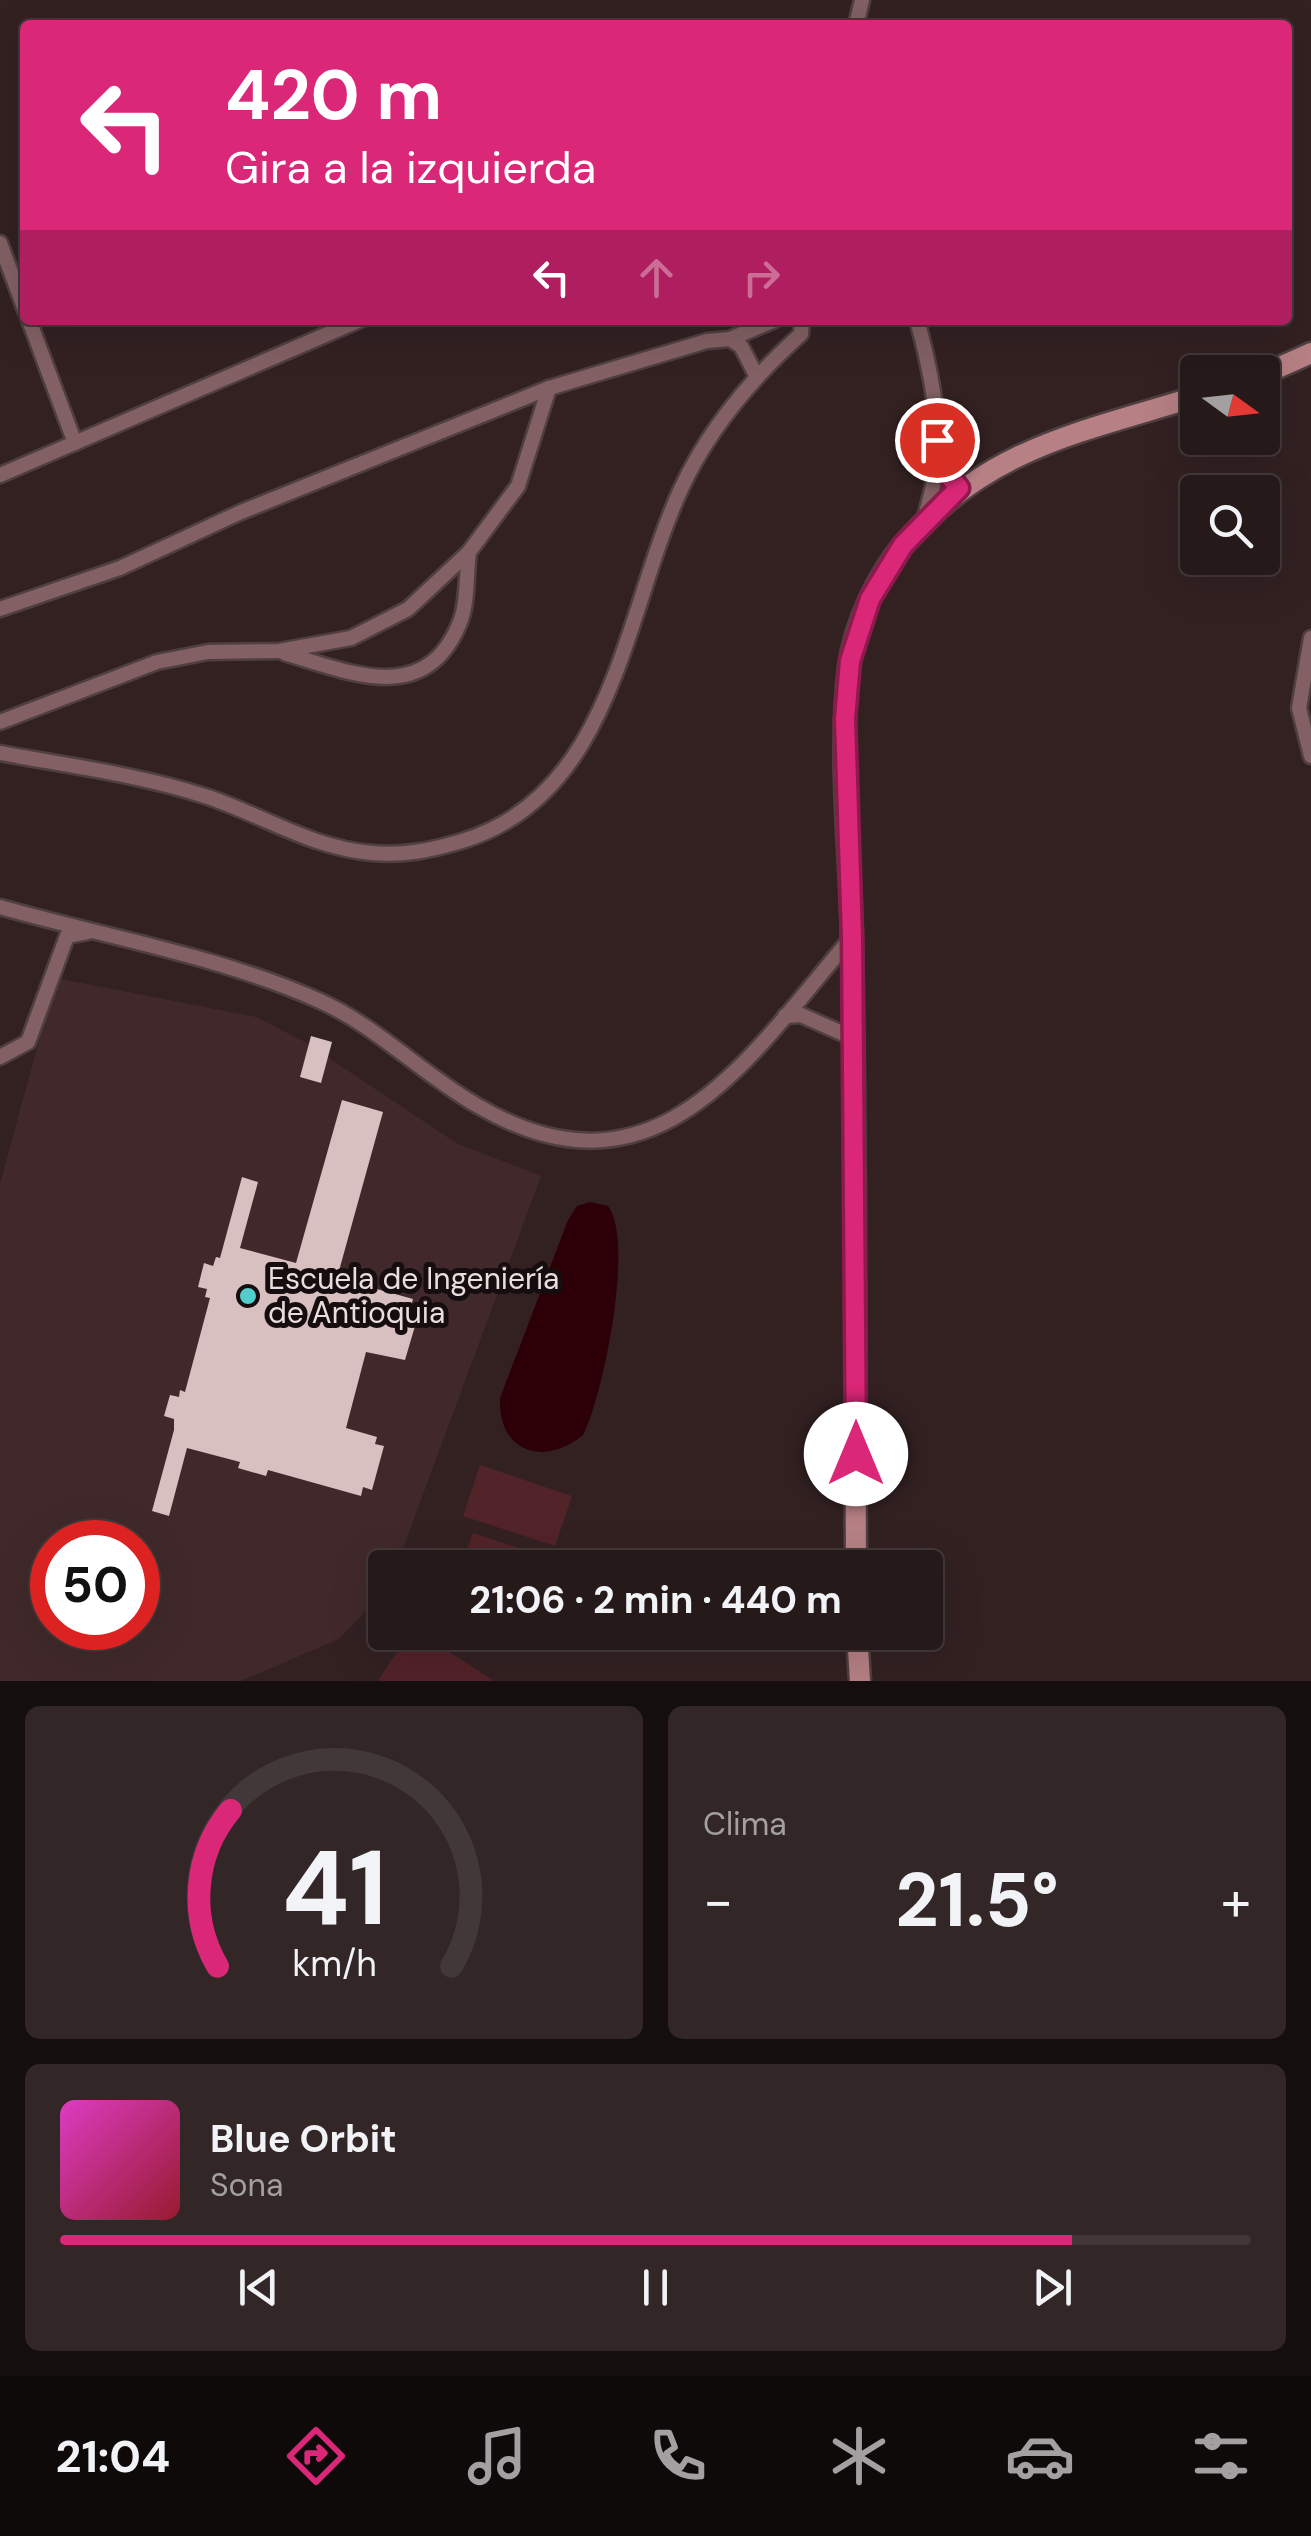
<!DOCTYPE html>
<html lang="es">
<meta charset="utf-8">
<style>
body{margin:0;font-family:"DM Sans",sans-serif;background:#322627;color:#f1f3f6;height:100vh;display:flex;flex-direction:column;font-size:38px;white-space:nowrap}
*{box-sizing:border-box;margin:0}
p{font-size:32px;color:#a4a0a2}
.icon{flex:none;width:55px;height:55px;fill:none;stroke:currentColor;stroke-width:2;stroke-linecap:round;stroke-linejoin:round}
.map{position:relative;height:1681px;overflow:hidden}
.side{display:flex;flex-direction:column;gap:25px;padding:25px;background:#150e0e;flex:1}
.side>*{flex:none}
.guide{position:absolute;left:20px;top:20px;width:1272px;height:305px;border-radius:10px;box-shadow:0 10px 40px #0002,0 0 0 2px #423839;background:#db2777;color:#fff;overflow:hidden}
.needle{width:65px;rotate:105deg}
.controls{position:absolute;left:1180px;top:355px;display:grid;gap:20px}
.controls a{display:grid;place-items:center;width:100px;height:100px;border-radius:10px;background:#26191a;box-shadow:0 10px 40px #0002,0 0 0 2px #423839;font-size:50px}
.speed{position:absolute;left:30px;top:1520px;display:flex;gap:20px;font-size:50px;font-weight:700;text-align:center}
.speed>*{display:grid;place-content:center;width:130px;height:130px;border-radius:50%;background:#26191a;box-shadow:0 10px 40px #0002,0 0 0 2px #423839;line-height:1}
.speed .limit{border:15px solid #d22;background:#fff;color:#111}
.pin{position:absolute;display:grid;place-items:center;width:85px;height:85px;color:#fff;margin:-42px;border:5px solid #fff;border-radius:50%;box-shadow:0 2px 10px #0007}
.me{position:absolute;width:110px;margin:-55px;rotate:0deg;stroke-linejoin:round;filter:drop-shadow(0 0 8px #0008)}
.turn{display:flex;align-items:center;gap:35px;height:210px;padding:0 40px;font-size:45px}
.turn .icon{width:130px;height:130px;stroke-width:2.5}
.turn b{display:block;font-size:70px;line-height:85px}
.lanes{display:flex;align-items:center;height:95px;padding:0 40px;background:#0003;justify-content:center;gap:50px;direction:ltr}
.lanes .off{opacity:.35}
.big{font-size:75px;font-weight:700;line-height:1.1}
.side .widget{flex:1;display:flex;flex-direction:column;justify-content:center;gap:15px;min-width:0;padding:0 35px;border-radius:15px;background:#322627}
.side .dial{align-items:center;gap:0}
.dial svg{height:260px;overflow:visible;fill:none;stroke:#423839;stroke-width:7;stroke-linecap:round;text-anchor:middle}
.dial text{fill:#f1f3f6;stroke:none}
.song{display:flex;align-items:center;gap:30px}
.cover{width:120px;height:120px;border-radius:15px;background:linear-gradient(135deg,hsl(310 70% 55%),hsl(350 70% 35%))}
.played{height:10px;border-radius:5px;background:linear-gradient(90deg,#db2777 85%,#423839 85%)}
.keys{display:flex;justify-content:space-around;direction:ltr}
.heat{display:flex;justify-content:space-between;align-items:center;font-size:55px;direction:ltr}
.side .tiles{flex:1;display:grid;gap:25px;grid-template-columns:1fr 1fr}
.widget:last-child{grid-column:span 2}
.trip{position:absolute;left:368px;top:1550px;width:575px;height:100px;border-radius:10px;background:#26191a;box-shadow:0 10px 40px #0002,0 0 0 2px #423839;font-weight:700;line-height:100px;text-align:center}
.tab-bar{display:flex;height:160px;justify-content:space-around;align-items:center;background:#0f0a0a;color:#a4a0a2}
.tab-bar .icon{width:70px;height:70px}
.tab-bar .selected{color:#db2777}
.tab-bar b{font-size:45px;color:#f1f3f6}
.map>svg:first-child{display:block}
.built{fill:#41292b;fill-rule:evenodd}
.green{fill:#522329}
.water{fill:#2d0007}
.building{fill:#d8bfc0}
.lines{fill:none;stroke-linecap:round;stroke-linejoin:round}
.minor-casing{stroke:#503f40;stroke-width:19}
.secondary-casing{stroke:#503f40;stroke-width:25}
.minor{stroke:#826063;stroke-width:14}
.secondary{stroke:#b68084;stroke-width:20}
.route-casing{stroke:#8e194d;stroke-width:25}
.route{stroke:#db2777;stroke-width:18}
.poi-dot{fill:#52cdcc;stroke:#150d0e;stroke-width:4}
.labels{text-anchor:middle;stroke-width:10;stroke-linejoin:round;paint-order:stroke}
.poi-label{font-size:30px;fill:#eaddde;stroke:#150d0e;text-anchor:start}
</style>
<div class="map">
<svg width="1311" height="1681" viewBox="0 0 1311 1681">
<rect width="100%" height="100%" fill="#332122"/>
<!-- built -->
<path class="built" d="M56,978L256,1017L305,1042L456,1143L541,1176L396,1567L385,1568V1591L339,1639L241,1681H0V1184ZM52,1542H138V1628H52Z"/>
<!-- green -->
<g class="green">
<path d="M480,1465L572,1496L555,1546L463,1516Z"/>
<path d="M473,1533L537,1554L532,1567H461Z"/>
<path d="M409,1633H420L494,1681H378Z"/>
</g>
<!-- water -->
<path class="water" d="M590,1202L608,1206C635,1241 603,1396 583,1435C544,1467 498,1453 500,1398L568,1220L577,1206Z"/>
<!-- building -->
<g class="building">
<path d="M311,1036L332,1042L321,1083L300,1077Z"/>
<path d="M342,1100L383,1112L337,1278L413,1299L411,1306L420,1309L405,1360L366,1352L346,1428L377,1437L375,1444L384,1446L372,1490L363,1487L361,1496L268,1470L266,1476L238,1468L240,1462L187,1448L169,1516L152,1511L174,1430V1419L164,1416L170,1395L179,1397L180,1390L185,1392L210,1298L205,1297L207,1289L198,1287L204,1263L213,1266L216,1257L220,1258L242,1177L258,1182L240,1248L296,1263Z"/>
</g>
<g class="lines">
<!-- minor casing -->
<g class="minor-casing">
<g id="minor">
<path d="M856,25L862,0"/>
<path d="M0,243L25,310"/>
<path d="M29,320L75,443"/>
<path d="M917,320C929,363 940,415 937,459C936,480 929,501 924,521"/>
<path d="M730,339L741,346L756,375"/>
<path d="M937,462L959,488"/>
<path d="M0,475L360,320"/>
<path d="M0,609L120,568L241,512L549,388L707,341L730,339L775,320"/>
<path d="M1311,638L1299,708L1311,756"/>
<path d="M284,653C349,672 426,708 460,622C468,603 466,573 469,552"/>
<path d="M0,722L157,662L208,652L279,651L351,638L408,609L469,552L518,486L549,388"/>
<path d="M0,753C70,766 141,775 208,797C264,816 312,848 372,853C404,856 432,850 462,841C614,795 624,612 681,489C709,428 752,378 801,334L802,320"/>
<path d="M0,907C105,937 220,956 320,1001C378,1027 423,1075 478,1106C657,1210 748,1058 852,937"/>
<path d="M785,1016L801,1015L853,1038"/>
<path d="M0,1057L28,1042L67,936L88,932"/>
</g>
</g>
<!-- secondary casing -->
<g class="secondary-casing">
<g id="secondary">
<path d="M1262,375L1311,353"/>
<path d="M856,1568C855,1358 856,1148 852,938C850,848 838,755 849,666C855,624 878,574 905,543C988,447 1083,432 1198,396"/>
<path d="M857,1632L860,1681"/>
</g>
</g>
<!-- minor -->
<use href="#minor" class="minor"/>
<!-- secondary -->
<use href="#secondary" class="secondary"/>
</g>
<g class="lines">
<!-- route casing -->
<g class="route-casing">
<path id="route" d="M856,1454L852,937L845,719L850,661L870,599L903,545L959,488L938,462L937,440"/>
</g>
<!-- route -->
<use href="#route" class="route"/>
</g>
<!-- markers -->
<circle class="poi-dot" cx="248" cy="1296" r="10"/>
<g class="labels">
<!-- poi labels -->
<g class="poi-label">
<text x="268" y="1289">Escuela de Ingeniería<tspan x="268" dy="34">de Antioquia</tspan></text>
</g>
</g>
</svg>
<div class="controls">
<a><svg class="needle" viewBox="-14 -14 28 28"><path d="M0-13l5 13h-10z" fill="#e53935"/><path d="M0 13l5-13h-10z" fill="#a4a0a2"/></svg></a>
<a><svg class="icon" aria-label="search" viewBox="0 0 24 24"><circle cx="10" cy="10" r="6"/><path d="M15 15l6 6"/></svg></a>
</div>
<div class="speed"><div class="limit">50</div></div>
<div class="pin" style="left:937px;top:440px;background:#d93025"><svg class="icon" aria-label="arrive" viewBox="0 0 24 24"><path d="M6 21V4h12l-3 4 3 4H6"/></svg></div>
<svg class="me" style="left:856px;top:1454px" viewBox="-20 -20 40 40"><circle r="19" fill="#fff"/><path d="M0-13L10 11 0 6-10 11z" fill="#db2777"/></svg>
<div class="trip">21:06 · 2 min · 440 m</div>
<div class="guide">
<div class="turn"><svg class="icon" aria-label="left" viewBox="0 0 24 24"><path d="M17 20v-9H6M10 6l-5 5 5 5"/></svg><div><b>420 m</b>Gira a la izquierda</div></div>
<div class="lanes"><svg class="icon" aria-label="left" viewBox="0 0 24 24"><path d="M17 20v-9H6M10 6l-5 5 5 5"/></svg><svg class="icon off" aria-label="ahead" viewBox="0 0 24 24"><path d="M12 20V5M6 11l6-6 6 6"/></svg><svg class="icon off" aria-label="right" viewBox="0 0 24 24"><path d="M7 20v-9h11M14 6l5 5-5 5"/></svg></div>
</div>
</div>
<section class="side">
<div class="tiles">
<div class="widget dial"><svg viewBox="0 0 100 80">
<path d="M14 69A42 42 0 1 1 86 69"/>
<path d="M14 69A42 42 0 0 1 18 21" stroke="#db2777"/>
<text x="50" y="56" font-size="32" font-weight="700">41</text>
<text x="50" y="72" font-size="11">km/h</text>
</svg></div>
<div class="widget"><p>Clima</p>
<div class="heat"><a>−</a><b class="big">21.5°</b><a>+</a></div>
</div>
<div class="widget">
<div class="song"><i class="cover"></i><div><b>Blue Orbit</b><p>Sona</p></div></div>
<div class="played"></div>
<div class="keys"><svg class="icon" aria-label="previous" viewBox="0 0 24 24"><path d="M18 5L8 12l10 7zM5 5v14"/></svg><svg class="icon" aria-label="pause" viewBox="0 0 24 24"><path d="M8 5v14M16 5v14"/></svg><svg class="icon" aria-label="next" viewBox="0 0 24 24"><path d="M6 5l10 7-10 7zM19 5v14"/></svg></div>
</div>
</div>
</section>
<nav class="tab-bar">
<b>21:04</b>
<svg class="icon selected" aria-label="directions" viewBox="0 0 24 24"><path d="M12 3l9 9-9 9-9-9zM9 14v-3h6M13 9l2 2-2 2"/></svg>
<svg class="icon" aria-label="music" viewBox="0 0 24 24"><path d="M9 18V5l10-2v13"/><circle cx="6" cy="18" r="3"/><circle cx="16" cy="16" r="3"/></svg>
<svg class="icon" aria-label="phone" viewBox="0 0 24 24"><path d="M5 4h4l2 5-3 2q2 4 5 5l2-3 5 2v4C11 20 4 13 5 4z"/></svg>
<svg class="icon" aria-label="climate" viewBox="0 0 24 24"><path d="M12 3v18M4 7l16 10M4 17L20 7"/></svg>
<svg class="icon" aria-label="car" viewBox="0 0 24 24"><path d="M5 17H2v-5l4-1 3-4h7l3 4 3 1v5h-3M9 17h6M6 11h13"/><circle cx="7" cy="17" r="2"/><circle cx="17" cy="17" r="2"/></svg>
<svg class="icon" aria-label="filters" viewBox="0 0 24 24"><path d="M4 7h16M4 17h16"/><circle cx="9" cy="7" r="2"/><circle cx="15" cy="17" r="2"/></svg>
</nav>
